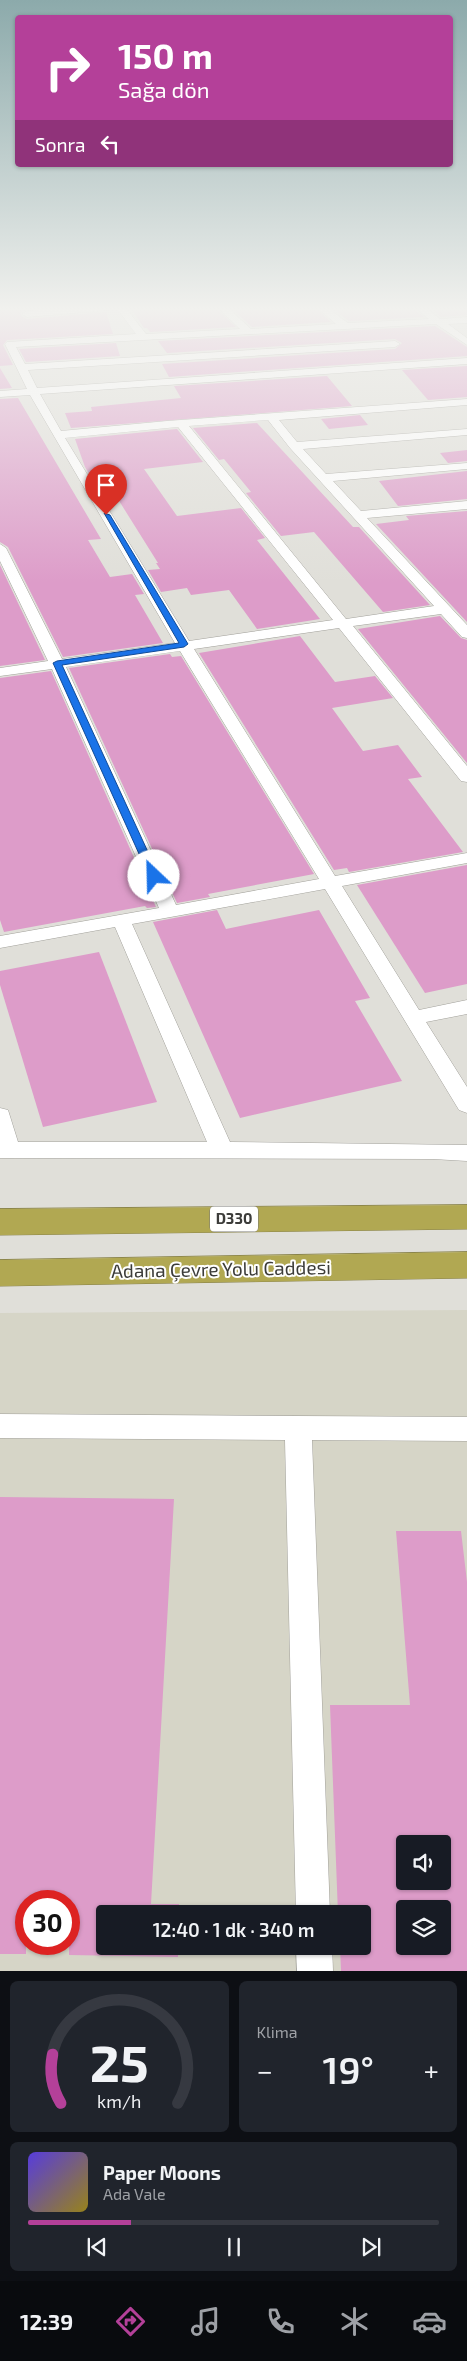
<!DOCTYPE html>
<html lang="tr">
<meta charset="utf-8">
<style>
body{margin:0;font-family:"Exo 2",sans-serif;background:#20242c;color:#f1f3f6;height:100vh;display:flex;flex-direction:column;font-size:19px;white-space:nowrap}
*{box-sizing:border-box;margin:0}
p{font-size:16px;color:#9ea1a6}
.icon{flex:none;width:28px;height:28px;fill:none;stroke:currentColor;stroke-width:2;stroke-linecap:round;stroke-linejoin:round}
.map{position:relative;height:1971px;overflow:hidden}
.drawer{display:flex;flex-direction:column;gap:10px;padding:10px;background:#0d0f14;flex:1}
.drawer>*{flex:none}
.hud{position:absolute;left:15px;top:15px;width:438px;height:152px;border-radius:5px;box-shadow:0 1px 4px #0004;background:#b44099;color:#fff;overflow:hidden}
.tools{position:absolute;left:396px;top:1835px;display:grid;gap:10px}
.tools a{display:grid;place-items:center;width:55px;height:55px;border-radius:5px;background:#171b24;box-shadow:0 1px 4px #0004;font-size:25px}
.speed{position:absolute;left:15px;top:1890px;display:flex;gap:10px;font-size:25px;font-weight:700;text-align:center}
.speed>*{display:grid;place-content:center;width:65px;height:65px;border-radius:50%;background:#171b24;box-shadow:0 1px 4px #0004;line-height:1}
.speed .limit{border:8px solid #d22;background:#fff;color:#111}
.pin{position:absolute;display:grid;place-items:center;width:42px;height:42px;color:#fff;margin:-51px -21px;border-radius:50% 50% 50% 0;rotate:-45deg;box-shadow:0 0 5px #0007}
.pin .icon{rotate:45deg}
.me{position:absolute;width:55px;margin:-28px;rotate:336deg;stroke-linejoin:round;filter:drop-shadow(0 0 4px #0008)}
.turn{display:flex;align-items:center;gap:18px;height:105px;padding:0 20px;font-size:22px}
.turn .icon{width:65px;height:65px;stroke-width:2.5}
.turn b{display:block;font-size:35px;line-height:42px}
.then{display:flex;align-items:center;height:48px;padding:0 20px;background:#0003;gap:10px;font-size:19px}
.big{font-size:38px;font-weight:600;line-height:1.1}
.drawer .tile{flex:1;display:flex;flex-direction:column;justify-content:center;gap:8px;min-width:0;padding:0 18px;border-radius:8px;background:#20242c}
.drawer .dial{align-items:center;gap:0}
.dial svg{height:130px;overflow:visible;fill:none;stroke:#363941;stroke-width:7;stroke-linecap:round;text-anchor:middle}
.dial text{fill:#f1f3f6;stroke:none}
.song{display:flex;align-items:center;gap:15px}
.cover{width:60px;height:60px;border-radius:8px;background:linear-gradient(135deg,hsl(250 70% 55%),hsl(50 70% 35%))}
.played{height:5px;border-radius:2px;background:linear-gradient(90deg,#b44099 25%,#363941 25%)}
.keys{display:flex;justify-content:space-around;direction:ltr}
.heat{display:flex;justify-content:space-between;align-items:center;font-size:28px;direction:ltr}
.drawer .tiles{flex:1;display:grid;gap:10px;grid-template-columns:1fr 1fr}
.tile:last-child{grid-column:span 2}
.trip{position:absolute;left:96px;top:1905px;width:275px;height:50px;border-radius:5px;background:#171b24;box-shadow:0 1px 4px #0004;font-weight:600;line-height:50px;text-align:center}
.dock{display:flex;height:80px;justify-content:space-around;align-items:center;background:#090b0e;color:#9ea1a6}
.dock .icon{width:35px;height:35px}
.dock .active{color:#b44099}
.dock b{font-size:22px;color:#f1f3f6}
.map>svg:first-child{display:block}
.built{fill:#d6d5c7;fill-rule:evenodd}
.building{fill:#dd9cc9;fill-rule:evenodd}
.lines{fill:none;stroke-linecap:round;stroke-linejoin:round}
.street-casing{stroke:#a2a19b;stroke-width:1}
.highway-casing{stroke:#888249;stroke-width:1}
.street{fill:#fff;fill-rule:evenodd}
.highway{fill:#b1a852;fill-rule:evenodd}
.route{fill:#1a73e8;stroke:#114b97}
.labels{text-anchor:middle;stroke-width:4;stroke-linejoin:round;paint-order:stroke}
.shield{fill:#fffffe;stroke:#767674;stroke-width:1}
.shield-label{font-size:15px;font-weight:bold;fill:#3c3c39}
.near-street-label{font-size:19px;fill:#3c3c39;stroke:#fffffe}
</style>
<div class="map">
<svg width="467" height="1971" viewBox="0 0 467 1971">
<rect width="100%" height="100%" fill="#e0dfd9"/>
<!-- built -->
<path class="built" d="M467,1310V1971H0V1313ZM405,1844H442V1881H405ZM26,1901H69V1944H26ZM405,1909H442V1946H405ZM105,1914H362V1946H105Z"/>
<!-- building -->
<g class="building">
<path d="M0,307H45L27,309L21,312V316L27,319L106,312L113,334L7,340L3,345L13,365L0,366Z"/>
<path d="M130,307H215L236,327L150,332L147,328H144Z"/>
<path d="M230,307H314L331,322L252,327Z"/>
<path d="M330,307H412L424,317L349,321Z"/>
<path d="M429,307H467V315L441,317Z"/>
<path d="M435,326L467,347V356L169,377L162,364L395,349L402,343L395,339L167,353L158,341Z"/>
<path d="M116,343L120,356L26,362L19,349Z"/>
<path d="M467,366V397L428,400L402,370Z"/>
<path d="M0,368L12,388L0,389Z"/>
<path d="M327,376L352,406L71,428L65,413L92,411L91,407L181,398L174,386Z"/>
<path d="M18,398L101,539L88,540L110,577L132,574L144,594L135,595L163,643L63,657L8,547L0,542V399Z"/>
<path d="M360,415L368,425L329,429L321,419Z"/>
<path d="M257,423L353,527H359L430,605L383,612L314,532L281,536L246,493L251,492L224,459L219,460L193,428Z"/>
<path d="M177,429L203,462L144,469L177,516L241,508L265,538L257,540L320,619L257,629L229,590L191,595L187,588L161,592L148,570L160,569L156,563H158L116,496L103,497L85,467L75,439Z"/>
<path d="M467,450V461L448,463L440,453Z"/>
<path d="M467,471V499L398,506L379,481Z"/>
<path d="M467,511V622L376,524L409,520L406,516Z"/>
<path d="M0,565L45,660L0,666Z"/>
<path d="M440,616L461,638L467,640V763L358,629Z"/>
<path d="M300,636L335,682L375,676L393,698L332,708L363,751L398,745L422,777L408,779L463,852L349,872L347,868L334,870L199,653Z"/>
<path d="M170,654L172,657L181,656L314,874L208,894L210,897L177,903L69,668Z"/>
<path d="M51,671L156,907L147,908L145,906L4,932L0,920V678Z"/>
<path d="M467,865V984L425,993L357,885Z"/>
<path d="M217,910L226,929L319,910L370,998L355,1001L402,1081L240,1118L153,922Z"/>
<path d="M99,952L157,1102L43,1127L0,985V971Z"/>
<path d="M0,1497L174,1499L151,1904H179V1914H105V1946H178V1957L69,1955V1901H26V1954H0Z"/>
<path d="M396,1531H461L467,1582V1971H341L340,1946H362V1914H338L330,1705H410ZM405,1844H442V1881H405ZM405,1909H442V1946H405Z"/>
</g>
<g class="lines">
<!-- street casing -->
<g class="street-casing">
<g id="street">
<path d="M71,307H113L109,310L27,317L22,314L27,311Z"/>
<path d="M116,307H125L146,334L240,329L217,307H227L251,329L336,324L316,307H326L348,323L429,319L414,307H425L440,319L467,317V323L448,324L467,338V345L436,324L16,347L25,364L395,341L400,344L395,347L28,370L37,388L467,358V364L40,394L61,431L167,421L467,399V405L279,420L297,442L467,429V435L303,449L326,474L467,463V469L333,481L361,511L467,501V509L367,518L467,625V638L462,637L441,614L353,626L467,766V782L461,781L339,628L194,649L335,876L467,853V863L342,886L419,1010L467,1000V1014L426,1022L467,1087V1113L459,1110L325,889L132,924L230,1142L467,1145V1161L433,1159L0,1158V1108L8,1110L18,1142H207L115,927L0,948V936L159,908L52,669L0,676V668L48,661L0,561V544L6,548L62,659L175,643L30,395L0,397V391L27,389L5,344L7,342L136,334ZM268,420L290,448L434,606L346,619L189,426ZM178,427L333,620L189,641L65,438ZM180,651L319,879L176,905L66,667Z"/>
<path d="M0,1414L467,1417V1441L312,1440L330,1914H296L285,1440L0,1438Z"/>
<path d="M296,1946H332L333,1971H297Z"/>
</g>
</g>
<!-- highway casing -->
<g class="highway-casing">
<g id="highway">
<path d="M467,1205V1229L0,1235V1209Z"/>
<path d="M467,1252V1278L0,1286V1260Z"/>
</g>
</g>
<!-- street -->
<use href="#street" class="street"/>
<!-- highway -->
<use href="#highway" class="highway"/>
</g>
<!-- sky -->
<linearGradient id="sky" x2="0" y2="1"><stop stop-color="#8caaab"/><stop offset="0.53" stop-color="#f1f1ee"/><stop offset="1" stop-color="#f1f1ee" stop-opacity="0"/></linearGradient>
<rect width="467" height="583" fill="url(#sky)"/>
<!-- route -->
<path class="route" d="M104,513L110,515L188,644L184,647L62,665L159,876L154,879L149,876L53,663L57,661L179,643Z"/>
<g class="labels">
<!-- shield labels -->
<rect class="shield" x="210" y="1206.5" width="48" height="25" rx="4"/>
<g class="shield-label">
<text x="234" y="1224">D330</text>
</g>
<!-- near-street labels -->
<g class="near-street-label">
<text transform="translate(221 1269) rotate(-1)" y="7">Adana Çevre Yolu Caddesi</text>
</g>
</g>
</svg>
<div class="tools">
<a><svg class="icon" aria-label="sound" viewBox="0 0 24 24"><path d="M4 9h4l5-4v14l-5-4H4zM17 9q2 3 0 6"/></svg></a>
<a><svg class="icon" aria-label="layers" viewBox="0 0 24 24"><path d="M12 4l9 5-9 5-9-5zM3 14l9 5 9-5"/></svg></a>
</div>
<div class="speed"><div class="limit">30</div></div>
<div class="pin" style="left:106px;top:515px;background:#d93025"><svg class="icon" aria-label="arrive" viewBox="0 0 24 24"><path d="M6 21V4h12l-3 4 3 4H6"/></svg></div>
<svg class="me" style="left:154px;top:876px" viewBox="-20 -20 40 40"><circle r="19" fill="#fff"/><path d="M0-13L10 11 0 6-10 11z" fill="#1a73e8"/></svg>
<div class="trip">12:40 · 1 dk · 340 m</div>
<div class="hud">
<div class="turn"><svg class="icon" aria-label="right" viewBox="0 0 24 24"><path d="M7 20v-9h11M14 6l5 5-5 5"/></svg><div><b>150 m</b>Sağa dön</div></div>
<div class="then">Sonra<svg class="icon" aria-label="left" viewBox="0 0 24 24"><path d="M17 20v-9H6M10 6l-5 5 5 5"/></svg></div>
</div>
</div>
<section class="drawer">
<div class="tiles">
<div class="tile dial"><svg viewBox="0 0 100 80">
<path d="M14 69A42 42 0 1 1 86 69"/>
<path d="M14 69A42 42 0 0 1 9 39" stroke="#b44099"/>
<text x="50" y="56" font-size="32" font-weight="700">25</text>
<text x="50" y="72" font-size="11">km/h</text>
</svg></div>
<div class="tile"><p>Klima</p>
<div class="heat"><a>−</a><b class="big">19°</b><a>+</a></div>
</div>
<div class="tile">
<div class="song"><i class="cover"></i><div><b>Paper Moons</b><p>Ada Vale</p></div></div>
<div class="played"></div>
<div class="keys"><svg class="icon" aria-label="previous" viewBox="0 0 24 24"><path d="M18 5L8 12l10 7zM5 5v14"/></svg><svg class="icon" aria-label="pause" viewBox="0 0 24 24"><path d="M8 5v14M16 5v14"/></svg><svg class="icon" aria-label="next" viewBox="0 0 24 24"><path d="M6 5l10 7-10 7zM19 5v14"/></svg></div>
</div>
</div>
</section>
<nav class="dock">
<b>12:39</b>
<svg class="icon active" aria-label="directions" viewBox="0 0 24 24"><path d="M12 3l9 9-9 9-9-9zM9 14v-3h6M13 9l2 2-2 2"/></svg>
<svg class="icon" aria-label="music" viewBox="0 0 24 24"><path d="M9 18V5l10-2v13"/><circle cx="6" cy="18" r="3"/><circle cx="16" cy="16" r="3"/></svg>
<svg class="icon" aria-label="phone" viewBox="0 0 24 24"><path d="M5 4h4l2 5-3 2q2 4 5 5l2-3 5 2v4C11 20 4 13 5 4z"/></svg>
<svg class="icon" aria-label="climate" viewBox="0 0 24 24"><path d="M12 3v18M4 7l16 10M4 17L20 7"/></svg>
<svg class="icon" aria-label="car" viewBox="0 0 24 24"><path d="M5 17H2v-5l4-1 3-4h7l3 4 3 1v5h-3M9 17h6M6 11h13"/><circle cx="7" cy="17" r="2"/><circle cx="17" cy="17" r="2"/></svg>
</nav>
